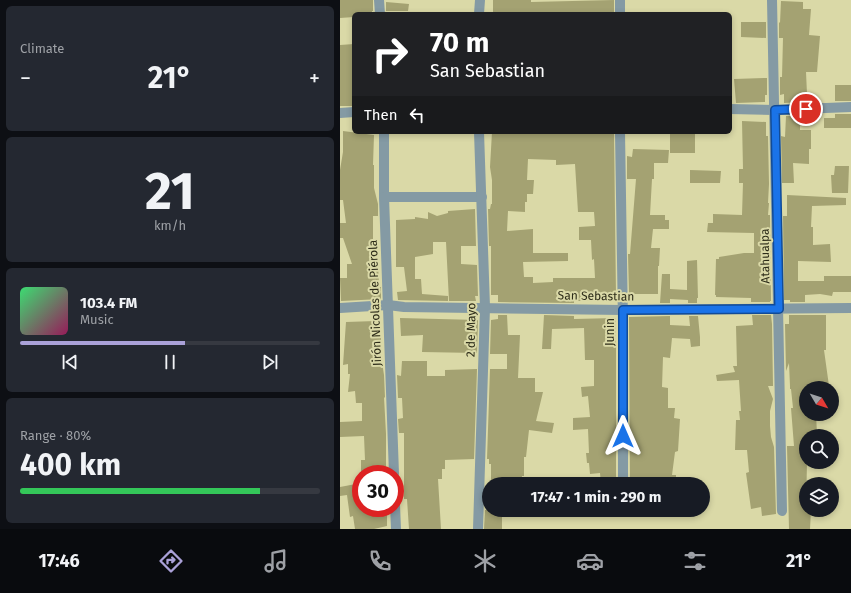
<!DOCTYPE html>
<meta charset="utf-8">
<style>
body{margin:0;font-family:"Fira Sans",sans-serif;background:#242831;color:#f1f3f6;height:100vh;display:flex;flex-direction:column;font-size:15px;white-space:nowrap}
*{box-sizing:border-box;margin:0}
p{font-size:13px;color:#9ea1a6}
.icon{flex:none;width:22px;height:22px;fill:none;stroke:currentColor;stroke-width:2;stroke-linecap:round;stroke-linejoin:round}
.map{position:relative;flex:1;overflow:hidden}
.panel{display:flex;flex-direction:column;gap:6px;padding:6px;background:#0d0f14;width:340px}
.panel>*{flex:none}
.guide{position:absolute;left:12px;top:12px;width:380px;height:122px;border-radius:6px;box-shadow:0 2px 6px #0003;background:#202124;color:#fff;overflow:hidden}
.needle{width:26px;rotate:129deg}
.tools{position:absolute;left:459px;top:381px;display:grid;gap:8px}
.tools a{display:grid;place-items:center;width:40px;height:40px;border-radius:50%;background:#171b24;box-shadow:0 2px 6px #0003;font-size:20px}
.speed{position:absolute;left:12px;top:465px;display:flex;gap:8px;font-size:20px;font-weight:700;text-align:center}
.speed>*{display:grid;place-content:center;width:52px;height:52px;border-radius:50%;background:#171b24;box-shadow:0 2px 6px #0003;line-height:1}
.speed .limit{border:6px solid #d22;background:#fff;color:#111}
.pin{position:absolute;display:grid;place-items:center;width:34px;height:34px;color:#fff;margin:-17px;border:2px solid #fff;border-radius:50%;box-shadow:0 1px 4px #0007}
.me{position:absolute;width:44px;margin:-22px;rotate:0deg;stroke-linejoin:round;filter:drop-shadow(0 0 3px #0008)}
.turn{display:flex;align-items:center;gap:14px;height:84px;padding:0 12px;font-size:18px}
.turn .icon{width:52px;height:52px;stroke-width:2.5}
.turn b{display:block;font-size:28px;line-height:34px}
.then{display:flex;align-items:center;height:38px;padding:0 12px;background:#0003;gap:8px;font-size:15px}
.big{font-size:30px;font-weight:700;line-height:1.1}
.panel .widget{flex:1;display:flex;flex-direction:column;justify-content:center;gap:6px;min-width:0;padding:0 14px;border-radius:6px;background:#242831}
.panel .dial{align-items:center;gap:0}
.dial b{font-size:52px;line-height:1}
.song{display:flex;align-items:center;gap:12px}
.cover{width:48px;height:48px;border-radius:6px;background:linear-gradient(135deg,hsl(140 70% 55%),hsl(330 70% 35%))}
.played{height:4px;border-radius:2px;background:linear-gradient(90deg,#aaa1d8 55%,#363941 55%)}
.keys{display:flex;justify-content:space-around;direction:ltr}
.heat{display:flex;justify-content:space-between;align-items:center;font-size:22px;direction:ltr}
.charge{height:6px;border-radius:3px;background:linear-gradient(90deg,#34c759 80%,#363941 0)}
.trip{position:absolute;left:142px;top:477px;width:228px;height:40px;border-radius:20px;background:#171b24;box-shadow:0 2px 6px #0003;font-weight:700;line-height:40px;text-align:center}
.menu{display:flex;height:64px;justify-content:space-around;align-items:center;background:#090b0e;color:#9ea1a6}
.menu .icon{width:28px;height:28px}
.menu .selected{color:#aaa1d8}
.menu b{font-size:18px;color:#f1f3f6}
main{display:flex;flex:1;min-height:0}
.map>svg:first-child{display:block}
.building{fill:#a4a272;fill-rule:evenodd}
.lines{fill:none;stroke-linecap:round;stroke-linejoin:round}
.minor{stroke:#849aa4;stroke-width:10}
.route-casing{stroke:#114b97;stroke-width:10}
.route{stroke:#1a73e8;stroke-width:7}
.labels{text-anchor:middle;stroke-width:4;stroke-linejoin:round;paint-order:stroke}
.street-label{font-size:12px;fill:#2d2c19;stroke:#dad9a7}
</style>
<main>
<section class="panel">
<div class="widget"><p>Climate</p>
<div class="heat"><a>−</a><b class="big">21°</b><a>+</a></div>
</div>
<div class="widget dial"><b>21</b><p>km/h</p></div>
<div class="widget">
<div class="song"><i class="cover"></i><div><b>103.4 FM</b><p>Music</p></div></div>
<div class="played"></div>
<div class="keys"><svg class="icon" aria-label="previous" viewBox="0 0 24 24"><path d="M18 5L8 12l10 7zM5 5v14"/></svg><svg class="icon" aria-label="pause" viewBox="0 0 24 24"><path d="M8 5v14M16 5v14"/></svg><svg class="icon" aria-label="next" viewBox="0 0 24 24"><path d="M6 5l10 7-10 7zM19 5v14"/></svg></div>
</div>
<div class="widget"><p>Range · 80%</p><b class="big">400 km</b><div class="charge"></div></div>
</section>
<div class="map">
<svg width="511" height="529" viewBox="0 0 511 529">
<rect width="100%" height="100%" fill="#dad9a7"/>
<!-- building -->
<g class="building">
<path d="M0,0H33V11H32V14H14V17L0,18Z"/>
<path d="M153,0H191V2L274,0V14H208V12H153Z"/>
<path d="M441,1L463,2V9H471L469,35L480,36L477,72H466L467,94H462V102L444,103V94L440,95V77H442L443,38H439V22L440,23Z"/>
<path d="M46,2L69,4L68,11H46Z"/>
<path d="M401,22H426V38L401,37Z"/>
<path d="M14,44V106H0V45Z"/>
<path d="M424,78H427V95H425V102L396,103L394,79Z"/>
<rect x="495" y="85" width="16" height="16"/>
<path d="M495,114H511V128H484V118H495Z"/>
<path d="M446,116H460V130H471V149H469V164L453,163L454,183H442L441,136L445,137Z"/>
<path d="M402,121L426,122V136H428L429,184L428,203H429L428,215H430L431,301H430V302H411V298L376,297V295H375L376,259H379V257L404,253H414V233L367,232L368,223H373V214L402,215L403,183H399V169H403Z"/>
<path d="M3,131L34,135L33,165H34V188L38,204V216H33V243H35L37,264L38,263L39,287H41V299L1,301L0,278H7V264H12L3,238H0V223H6L3,200H0V170L3,152Z"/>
<path d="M152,132H274L276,296L258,297V301H234V303L158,302V295H151V246H149L148,209H150L151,204H152V180L150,167ZM188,159L216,160V165L235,164L238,212H254L255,226L239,227V240H251L252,260L254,259L255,278H213V282L193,283V277H184L183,262L228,261V253H193V229L167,231L168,211L185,212V202H187V194H193L194,180H187Z"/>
<rect x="330" y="132" width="25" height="21"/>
<path d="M293,149L329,150L328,163H314V179H312L310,215H325V220H329V229H313L311,248H320L319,266H318V294H289L288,254H290L296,179H287V156L292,157Z"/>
<path d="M495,166H509L508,193H492L491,175H494Z"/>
<path d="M350,170L381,171L380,183H350Z"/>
<path d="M447,195L506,198V205L472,206L471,227H473V245L490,244L491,262L458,261V281H484V276H511V292H493L492,296L480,294L465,295V302H450V300H444L443,216H447Z"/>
<path d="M135,209L136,246H121V264L137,265L138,296H135L136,301H109L106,242H93V254L75,257V279H81L82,294L108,296V301L58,300L57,292L67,291L64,267H56V220L75,219V217L88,219V212L97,216L108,213V211Z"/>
<path d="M357,260L358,298H357V303H348V300L330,299V303H320L322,274H330V289L347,290V261Z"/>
<path d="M158,315H167L168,335H180L178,378H195V392H203L196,421L214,423L212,433L189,430L186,457H184V476H182L181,484H151V464H149V459H147L150,369H167V354H150L151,320L158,319Z"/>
<path d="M204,315L234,316V319L276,318V483L261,484L260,473L250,474L249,463H247L246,453H249L248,429L233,430V418L250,417L248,396L242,397L241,387L254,386V360H245L244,328L212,329L211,349H202Z"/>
<path d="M412,315H431L432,324L433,386H428L433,399L430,411V426L431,437L434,447L436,514L422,516L421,507L411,509L406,473L409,472L407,450H395L396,420H400L399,411H401L399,380L377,381L376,375L395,372L393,366H397L396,326L413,325Z"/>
<path d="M449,315H486V350H484L489,386L466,388V414H476L477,434L466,435V462H467L466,510H471L470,529H449L447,446H454L451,408H453L451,389H450V386L449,363L446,371L445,324H449Z"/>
<path d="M330,316V325L350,326L349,316H358L360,337V346L351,347L350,339L332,338L330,358L323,357L322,387L328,388V408H335L334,418L340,419L338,451L335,452L332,475H336V484H292V483H290L289,317Z"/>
<path d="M60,318L138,320L137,353L82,352L83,335L61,336Z"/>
<path d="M36,321L39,324L41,336V356L44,375L45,398L44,397L46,434V474H21V460H25L24,436L0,437V422L22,421V403H16L15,391L8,392L10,374H8V364L3,365L6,322Z"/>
<path d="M62,361H87V376H105V370L137,369L134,459L105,460V469H102V479H98L101,529H69L67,499H64V433H59L58,419L63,418L62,398H58L57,375L61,376Z"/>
<path d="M21,483V508H47V526L34,529H15L13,516L10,517L7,495L0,496V487Z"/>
<path d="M145,510H162V529H144Z"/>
</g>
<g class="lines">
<!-- minor -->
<g class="minor">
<path d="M39,0L40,14"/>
<path d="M432,0L442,511"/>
<path d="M139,14L140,0"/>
<path d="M280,14V0"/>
<path d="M390,109L435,110L511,107"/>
<path d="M0,113L14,112"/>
<path d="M44,132V197L54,474"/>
<path d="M280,132L283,324V484"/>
<path d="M44,197H142"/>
<path d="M0,308L48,305L64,307L283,310L511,308"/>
<path d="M55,505L56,529"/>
<path d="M138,529L145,307L139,132"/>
</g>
</g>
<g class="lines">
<!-- route casing -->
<g class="route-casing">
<path id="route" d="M283,436V310L439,309L435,110L466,109"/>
</g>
<!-- route -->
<use href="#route" class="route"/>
</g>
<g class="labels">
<!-- street labels -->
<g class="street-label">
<text transform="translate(425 256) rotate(-91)" y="4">Atahualpa</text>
<text transform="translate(256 296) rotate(1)" y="4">San Sebastian</text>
<text transform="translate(35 303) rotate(-92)" y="4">Jirón Nicolas de Piérola</text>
<text transform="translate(131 330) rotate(-89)" y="4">2 de Mayo</text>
<text transform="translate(270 332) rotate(-90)" y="4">Junin</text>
</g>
</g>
</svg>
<div class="tools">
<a><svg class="needle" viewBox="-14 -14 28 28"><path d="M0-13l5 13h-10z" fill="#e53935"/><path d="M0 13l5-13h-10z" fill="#9ea1a6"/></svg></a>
<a><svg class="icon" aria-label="search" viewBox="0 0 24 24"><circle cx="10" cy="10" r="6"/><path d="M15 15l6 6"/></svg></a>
<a><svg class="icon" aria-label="layers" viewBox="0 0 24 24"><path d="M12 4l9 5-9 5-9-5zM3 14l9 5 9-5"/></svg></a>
</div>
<div class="speed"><div class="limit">30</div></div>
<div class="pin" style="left:466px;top:109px;background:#d93025"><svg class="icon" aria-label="arrive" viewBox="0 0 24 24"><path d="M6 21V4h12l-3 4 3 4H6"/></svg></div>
<svg class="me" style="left:283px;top:436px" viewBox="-20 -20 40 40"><path d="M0-17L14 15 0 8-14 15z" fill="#1a73e8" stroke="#fff" stroke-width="4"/></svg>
<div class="trip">17:47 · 1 min · 290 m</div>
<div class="guide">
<div class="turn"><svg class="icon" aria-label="right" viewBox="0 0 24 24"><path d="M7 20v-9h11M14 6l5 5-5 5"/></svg><div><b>70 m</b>San Sebastian</div></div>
<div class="then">Then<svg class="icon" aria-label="left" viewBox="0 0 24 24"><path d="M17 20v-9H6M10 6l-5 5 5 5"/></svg></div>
</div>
</div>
</main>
<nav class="menu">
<b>17:46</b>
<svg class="icon selected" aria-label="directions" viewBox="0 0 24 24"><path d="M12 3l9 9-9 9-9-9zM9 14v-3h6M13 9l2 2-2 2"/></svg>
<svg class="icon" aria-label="music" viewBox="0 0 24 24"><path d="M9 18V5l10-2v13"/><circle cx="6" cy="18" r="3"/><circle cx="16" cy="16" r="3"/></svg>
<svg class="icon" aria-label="phone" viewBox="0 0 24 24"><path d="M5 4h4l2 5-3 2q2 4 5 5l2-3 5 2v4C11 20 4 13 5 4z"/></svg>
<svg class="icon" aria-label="climate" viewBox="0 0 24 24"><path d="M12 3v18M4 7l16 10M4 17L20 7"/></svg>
<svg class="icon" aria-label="car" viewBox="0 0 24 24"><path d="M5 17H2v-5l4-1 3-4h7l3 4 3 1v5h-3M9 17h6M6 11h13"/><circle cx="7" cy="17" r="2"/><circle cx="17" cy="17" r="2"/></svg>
<svg class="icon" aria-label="filters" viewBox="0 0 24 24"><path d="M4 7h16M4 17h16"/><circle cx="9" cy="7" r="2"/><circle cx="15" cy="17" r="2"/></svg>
<b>21°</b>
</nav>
